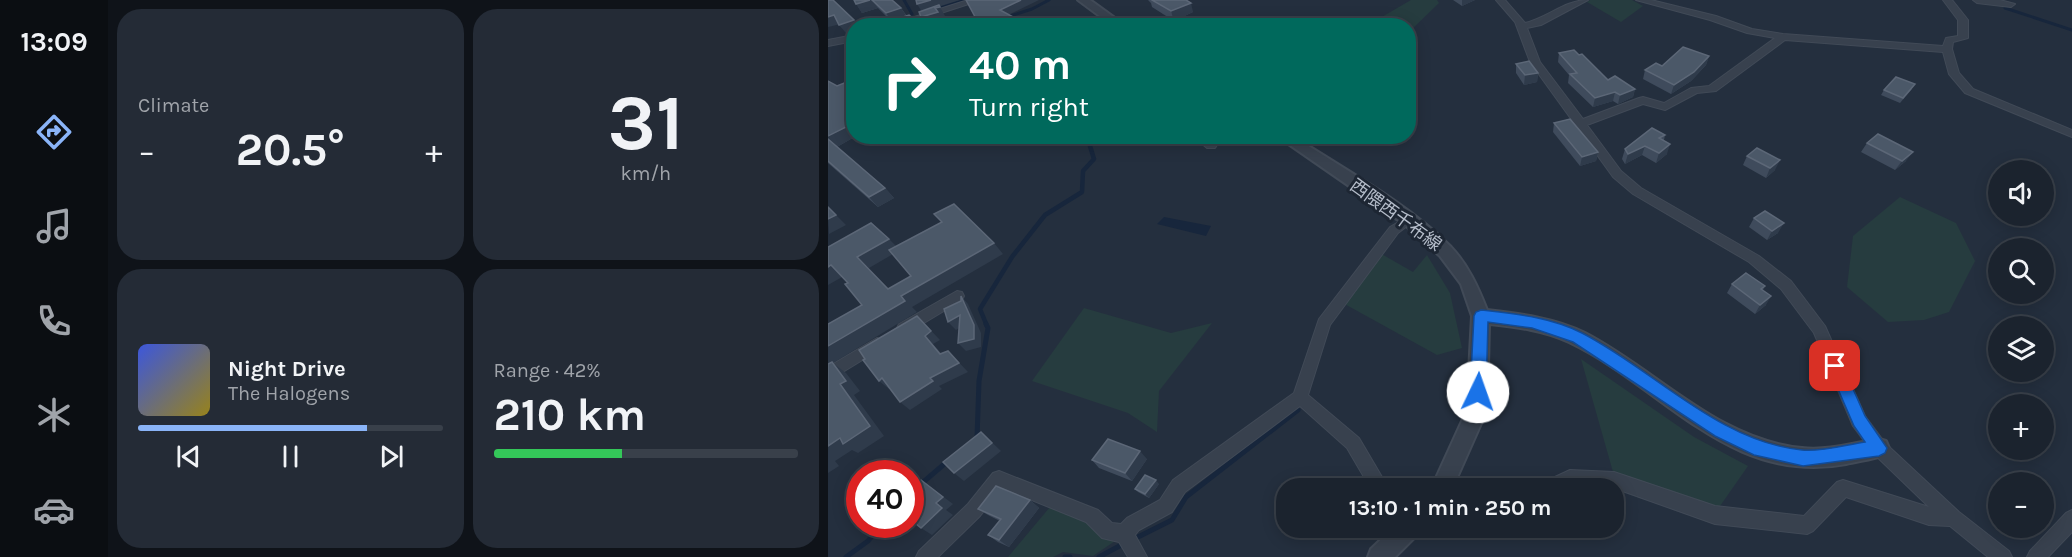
<!DOCTYPE html>
<meta charset="utf-8">
<style>
body{margin:0;font-family:Karla,"Noto Sans JP",sans-serif;background:#242b36;color:#f1f3f6;height:100vh;display:flex;flex-direction:column;font-size:22px;white-space:nowrap}
*{box-sizing:border-box;margin:0}
p{font-size:20px;color:#a0a4aa}
.icon{flex:none;width:33px;height:33px;fill:none;stroke:currentColor;stroke-width:2;stroke-linecap:round;stroke-linejoin:round}
.map{position:relative;flex:1;overflow:hidden}
.side{display:flex;flex-direction:column;gap:9px;padding:9px;background:#0f1319;width:720px}
.side>*{flex:none}
.hud{position:absolute;left:18px;top:18px;width:570px;height:126px;border-radius:24px;box-shadow:0 3px 15px #0003,0 0 0 2px #39404a;background:#00695c;color:#fff;overflow:hidden}
.buttons{position:absolute;left:1160px;top:160px;display:grid;gap:12px}
.buttons a{display:grid;place-items:center;width:66px;height:66px;border-radius:50%;background:#1b232e;box-shadow:0 3px 15px #0003,0 0 0 2px #39404a;font-size:30px}
.speed{position:absolute;left:18px;top:460px;display:flex;gap:12px;font-size:30px;font-weight:700;text-align:center}
.speed>*{display:grid;place-content:center;width:78px;height:78px;border-radius:50%;background:#1b232e;box-shadow:0 3px 15px #0003,0 0 0 2px #39404a;line-height:1}
.speed .limit{border:9px solid #d22;background:#fff;color:#111}
.pin{position:absolute;display:grid;place-items:center;width:51px;height:51px;color:#fff;margin:-26px;border-radius:12px;box-shadow:0 3px 9px #0006}
.me{position:absolute;width:66px;margin:-33px;rotate:3deg;stroke-linejoin:round;filter:drop-shadow(0 0 4px #0008)}
.turn{display:flex;align-items:center;gap:21px;height:126px;padding:0 24px;font-size:27px}
.turn .icon{width:78px;height:78px;stroke-width:2.5}
.turn b{display:block;font-size:42px;line-height:51px}
.big{font-size:45px;font-weight:700;line-height:1.1}
.side .widget{flex:1;display:flex;flex-direction:column;justify-content:center;gap:9px;min-width:0;padding:0 21px;border-radius:24px;background:#242b36}
.side .dial{align-items:center;gap:0}
.dial b{font-size:78px;line-height:1}
.song{display:flex;align-items:center;gap:18px}
.cover{width:72px;height:72px;border-radius:9px;background:linear-gradient(135deg,hsl(230 70% 55%),hsl(50 70% 35%))}
.played{height:6px;border-radius:3px;background:linear-gradient(90deg,#8ab4f8 75%,#39404a 75%)}
.keys{display:flex;justify-content:space-around;direction:ltr}
.heat{display:flex;justify-content:space-between;align-items:center;font-size:33px;direction:ltr}
.charge{height:9px;border-radius:4px;background:linear-gradient(90deg,#34c759 42%,#39404a 0)}
.side .tiles{flex:1;display:grid;gap:9px;grid-template-columns:repeat(2,1fr)}
.trip{position:absolute;left:448px;top:478px;width:348px;height:60px;border-radius:24px;background:#1b232e;box-shadow:0 3px 15px #0003,0 0 0 2px #39404a;font-weight:700;line-height:60px;text-align:center}
main{display:flex;flex:1;min-height:0}
.menu{display:flex;flex-direction:column;width:108px;justify-content:space-around;align-items:center;background:#0b0e12;color:#a0a4aa}
.menu .icon{width:42px;height:42px}
.menu .on{color:#8ab4f8}
.menu b{font-size:27px;color:#f1f3f6}
.map>svg:first-child{display:block}
.green{fill:#263c3f}
.water{fill:#17263c}
.lines{fill:none;stroke-linecap:round;stroke-linejoin:round}
.stream-far2{stroke:#17263c;stroke-width:3}
.stream-far1{stroke:#17263c;stroke-width:4.5}
.stream{stroke:#17263c;stroke-width:5}
.minor-casing{stroke:#414a57;stroke-width:2}
.tertiary-casing{stroke:#414a57;stroke-width:4}
.minor{fill:#38414e;fill-rule:evenodd}
.tertiary{fill:#38414e;fill-rule:evenodd}
.wall{fill:#3f4b5c}
.shaded-wall{fill:#2f3b4b}
.building{fill:#4b5868;stroke:#5c6777;stroke-width:1.5}
.route{fill:#1a73e8;stroke:#114b97;stroke-width:1.5}
.labels{text-anchor:middle;stroke-width:6;stroke-linejoin:round;paint-order:stroke}
.street-label{font-size:18px;fill:#b4bcc9;stroke:#1d2633}
</style>
<main>
<nav class="menu">
<b>13:09</b>
<svg class="icon on" aria-label="directions" viewBox="0 0 24 24"><path d="M12 3l9 9-9 9-9-9zM9 14v-3h6M13 9l2 2-2 2"/></svg>
<svg class="icon" aria-label="music" viewBox="0 0 24 24"><path d="M9 18V5l10-2v13"/><circle cx="6" cy="18" r="3"/><circle cx="16" cy="16" r="3"/></svg>
<svg class="icon" aria-label="phone" viewBox="0 0 24 24"><path d="M5 4h4l2 5-3 2q2 4 5 5l2-3 5 2v4C11 20 4 13 5 4z"/></svg>
<svg class="icon" aria-label="climate" viewBox="0 0 24 24"><path d="M12 3v18M4 7l16 10M4 17L20 7"/></svg>
<svg class="icon" aria-label="car" viewBox="0 0 24 24"><path d="M5 17H2v-5l4-1 3-4h7l3 4 3 1v5h-3M9 17h6M6 11h13"/><circle cx="7" cy="17" r="2"/><circle cx="17" cy="17" r="2"/></svg>
</nav>
<section class="side">
<div class="tiles">
<div class="widget"><p>Climate</p>
<div class="heat"><a>−</a><b class="big">20.5°</b><a>+</a></div>
</div>
<div class="widget dial"><b>31</b><p>km/h</p></div>
<div class="widget">
<div class="song"><i class="cover"></i><div><b>Night Drive</b><p>The Halogens</p></div></div>
<div class="played"></div>
<div class="keys"><svg class="icon" aria-label="previous" viewBox="0 0 24 24"><path d="M18 5L8 12l10 7zM5 5v14"/></svg><svg class="icon" aria-label="pause" viewBox="0 0 24 24"><path d="M8 5v14M16 5v14"/></svg><svg class="icon" aria-label="next" viewBox="0 0 24 24"><path d="M6 5l10 7-10 7zM19 5v14"/></svg></div>
</div>
<div class="widget"><p>Range · 42%</p><b class="big">210 km</b><div class="charge"></div></div>
</div>
</section>
<div class="map">
<svg width="1244" height="557" viewBox="0 0 1244 557">
<rect width="100%" height="100%" fill="#242f3e"/>
<!-- green -->
<g class="green">
<path d="M583,0H609L611,3L581,32L580,26L540,25Z"/>
<path d="M762,0H804L815,6L793,22L759,2Z"/>
<path d="M1072,197L1128,223L1147,261L1121,312L1096,320L1060,322L1019,287L1025,236Z"/>
<path d="M550,252L585,272L599,255L622,293L634,348L609,355L513,302Z"/>
<path d="M256,308L343,333L384,323L331,391L329,432L300,413L204,381Z"/>
<path d="M753,359L866,437L920,466L890,509L785,472Z"/>
<path d="M222,507L258,522L274,539H290L265,556L235,552L225,557H180Z"/>
</g>
<!-- water -->
<path class="water" d="M336,217L383,226L378,236L329,224Z"/>
<g class="lines">
<!-- stream-far2 -->
<g class="stream-far2">
<path d="M76,0L84,14"/>
<path d="M109,7L139,0"/>
<path d="M1177,8L1244,30"/>
<path d="M179,17L204,9L221,0"/>
<path d="M263,144L268,136"/>
</g>
<!-- stream-far1 -->
<path class="stream-far1" d="M159,326L152,309L184,257L217,215L254,192L255,171L266,159L262,146L264,142"/>
<!-- stream -->
<g class="stream">
<path d="M149,438L151,381L160,328L158,324"/>
<path d="M93,484L121,460"/>
<path d="M304,540L344,520L358,497L470,410"/>
<path d="M18,557L40,541L53,525"/>
<path d="M237,557H242"/>
<path d="M271,557L297,543"/>
</g>
<!-- minor casing -->
<g class="minor-casing">
<g id="minor">
<path d="M140,0H153L73,26H58Z"/>
<path d="M668,0H677L697,23C719,18 737,0 760,0L713,25L699,28L712,62L755,119L811,98L815,97L836,103L863,88L881,86L947,38L919,33L882,20L808,0H823L888,16L924,29L955,34L1115,46L1118,38L1130,36V20L1115,0H1124L1140,20V38L1125,42L1124,49L1131,73L1145,89L1244,130V137L1137,93L1121,74L1115,52L957,40L888,91L869,93L837,110L815,104L759,125L793,171L813,188L931,256L963,281L997,326L1037,416L1057,443L1131,512L1181,551L1184,557H1160L1122,526L1101,525L1018,497L985,531L979,534L887,524L786,488L743,486L738,489H711L714,483L742,470L786,472L887,506L976,516L1009,482L1015,480L1101,507L1045,453L1025,426L986,333L953,289L921,262L805,194L785,177L702,62L687,22Z"/>
<path d="M1145,0H1172L1187,4L1183,7L1149,3Z"/>
<path d="M285,17L290,20C284,26 276,26 268,26Z"/>
<path d="M26,35V41L0,46V40Z"/>
<path d="M365,136H378L389,145L387,148H379Z"/>
<path d="M581,216L587,220L570,233L502,325L480,395L531,438L561,489H543L519,448L472,406L357,492L344,512L311,530L307,535L319,557H300L291,542L274,538L258,522L174,488L152,516L110,557H88L91,551L140,504L165,473L171,471L270,510L284,523L293,524L299,518L332,500L345,480L466,393L491,319L562,227Z"/>
<path d="M129,291L134,292L136,296L134,300L81,332L76,334L71,332L69,328L71,324Z"/>
<path d="M49,338L54,340L56,344L54,348L0,381V367Z"/>
<path d="M1244,510V532L1220,557H1199L1202,551L1238,513Z"/>
</g>
</g>
<!-- tertiary casing -->
<g class="tertiary-casing">
<g id="tertiary">
<path d="M250,0H262L298,26H285Z"/>
<path d="M449,136H465C517,170 579,203 623,247C640,265 650,287 659,310C692,314 727,318 757,333C829,370 889,440 974,448C999,451 1026,443 1051,439L1058,441L1061,448L1058,455C1045,459 1031,461 1018,464C902,486 835,387 741,342C716,330 688,327 661,324L659,410L624,489H603L639,410L644,316L633,284L612,256L576,224Z"/>
<path d="M565,528H591L588,536L567,557H540L543,549Z"/>
</g>
</g>
<!-- minor -->
<use href="#minor" class="minor"/>
<!-- tertiary -->
<use href="#tertiary" class="tertiary"/>
</g>
<!-- wall -->
<g class="wall">
<path d="M26,0H64L73,8L79,16L68,23L66,21L64,22L50,8L34,13Z"/>
<path d="M320,0H358L365,12L346,21L324,7L323,3Z"/>
<path d="M625,0H647L634,6Z"/>
<path d="M731,53L751,55L780,80L807,89L805,97L790,104L785,101L765,107L740,83L741,75L730,62Z"/>
<path d="M881,56L878,65L863,81L843,94L815,79L817,70L834,66Z"/>
<path d="M688,64L710,73L709,82L696,85L688,73Z"/>
<path d="M0,81L28,136L9,147L57,188L66,198L50,207L0,163Z"/>
<path d="M1084,89L1072,103L1053,95L1056,90Z"/>
<path d="M726,123L770,152L768,161L752,166L725,132Z"/>
<path d="M837,135L836,140L839,154L828,163L814,155L797,164L794,159L797,149Z"/>
<path d="M1039,143L1078,161L1067,170L1033,152Z"/>
<path d="M919,156L947,170L938,178L915,165Z"/>
<path d="M926,218L950,233L939,240L921,227Z"/>
<path d="M904,284L937,286L935,290L938,305L927,314L899,293Z"/>
<path d="M319,459L304,481L271,468L264,460Z"/>
<path d="M331,484L321,498L310,492L307,489Z"/>
<path d="M202,500L211,508L181,547L170,542L160,535L172,521L160,515L150,509Z"/>
</g>
<!-- shaded-wall -->
<g class="shaded-wall">
<path d="M42,0H44L50,8L34,13L28,4Z"/>
<path d="M103,0H132L94,12L89,4Z"/>
<path d="M193,0H211L176,17L172,10Z"/>
<path d="M634,0H647L634,6Z"/>
<path d="M363,3L365,12L346,21L343,11Z"/>
<path d="M112,7L117,16L113,17L115,21L98,26L93,17L107,8Z"/>
<path d="M73,8L79,17L64,22L58,13Z"/>
<path d="M6,15L13,24L0,27V17Z"/>
<path d="M26,20L30,26H26V31L18,33L11,25Z"/>
<path d="M881,56L878,65L863,81L843,94L846,85Z"/>
<path d="M710,73L709,82L696,85L697,75Z"/>
<path d="M807,89L805,97L790,104L792,95Z"/>
<path d="M787,92L785,101L765,107L767,98Z"/>
<path d="M26,123V136H28L7,148L0,140V136Z"/>
<path d="M842,144L839,154L828,163L831,153Z"/>
<path d="M817,146L814,155L797,164L800,154Z"/>
<path d="M770,152L768,161L752,166L754,157Z"/>
<path d="M1085,152L1078,161L1067,170L1074,161Z"/>
<path d="M952,160L947,170L938,178L942,168Z"/>
<path d="M57,188L66,198L50,207L41,197Z"/>
<path d="M8,215L18,225L1,234L0,219Z"/>
<path d="M956,223L950,233L939,240L944,231Z"/>
<path d="M61,239L72,250L41,268L29,257Z"/>
<path d="M166,243L175,254L84,307L89,312L5,363L18,373L32,391L26,395L56,436L30,453L24,450L7,461L11,466L0,473V446L12,384L0,366V346L73,296Z"/>
<path d="M3,265L16,276L0,285V267Z"/>
<path d="M133,296L140,304L153,333V347L138,351L130,343Z"/>
<path d="M943,296L938,305L927,314L932,305Z"/>
<path d="M132,315L139,323L128,330L120,322Z"/>
<path d="M89,316L112,340L105,344L121,362L112,354L97,336Z"/>
<path d="M120,351L140,372L111,386L114,389L82,410L72,402L102,378Z"/>
<path d="M54,378L64,387L61,389L51,381Z"/>
<path d="M153,432L173,451L136,481L126,473Z"/>
<path d="M312,451L319,459L304,481L297,473Z"/>
<path d="M93,480L125,504L118,510L125,515L104,535L93,528Z"/>
<path d="M328,480L331,484L321,498L317,494Z"/>
<path d="M202,500L211,508L181,547L171,540Z"/>
</g>
<!-- building -->
<g class="building">
<path d="M0,0H5L26,20L11,25L6,15L0,17Z"/>
<path d="M26,0H42L28,4Z"/>
<path d="M44,0H64L73,8L58,13Z"/>
<path d="M88,0H103L89,4Z"/>
<path d="M138,0H193L172,10L202,26H152Z"/>
<path d="M324,0H358L363,3L343,11Z"/>
<path d="M111,5L112,7L107,8L110,12L93,17L91,12Z"/>
<path d="M81,15L93,26H59L69,23L65,20Z"/>
<path d="M855,47L881,56L866,72L846,85L817,70L828,63L834,66Z"/>
<path d="M746,50L751,55L754,54L780,80L787,76L807,89L792,95L787,92L767,98L742,74L749,73L731,53Z"/>
<path d="M701,61L710,73L697,75L688,64Z"/>
<path d="M1068,77L1087,84L1075,98L1056,90Z"/>
<path d="M26,79V123L0,136V81L9,86Z"/>
<path d="M742,119L770,152L754,157L726,123Z"/>
<path d="M824,128L837,135L831,138L842,144L831,153L817,146L800,154L797,149Z"/>
<path d="M1050,134L1085,152L1074,161L1039,143Z"/>
<path d="M0,139L57,188L41,197L0,161Z"/>
<path d="M929,148L952,160L942,168L919,156Z"/>
<path d="M126,204L166,243L73,296L77,301L0,346V324L34,305L17,284L20,283L3,265L0,267V247L43,223L61,239L29,257L60,289L83,276L61,250L114,222L106,214Z"/>
<path d="M0,207L8,215L0,219Z"/>
<path d="M937,211L956,223L944,231L926,218Z"/>
<path d="M918,273L937,286L933,289L943,296L932,305L904,284Z"/>
<path d="M133,296L146,325V339L130,343L132,315L120,322L116,309L133,301Z"/>
<path d="M89,316L103,331L97,336L112,354L120,351L131,363L102,378L105,381L72,402L54,378L51,381L35,360L37,359L31,350Z"/>
<path d="M4,362L18,381L12,384L42,426L15,444L12,438L0,446V364Z"/>
<path d="M153,432L164,443L126,473L115,462Z"/>
<path d="M280,439L312,451L297,473L264,460Z"/>
<path d="M317,475L328,480L317,494L307,489Z"/>
<path d="M93,480L115,497L108,503L114,508L93,528L82,519V489Z"/>
<path d="M168,486L202,500L171,540L160,535L173,519L150,509Z"/>
</g>
<!-- route -->
<path class="route" d="M653,310C688,314 723,317 754,333C826,370 891,442 974,450C993,452 1017,445 1037,442L1026,426L1000,366L1002,362L1007,360L1013,362L1037,416L1059,448L1057,453L1051,456L975,466L926,455L887,436L745,342L704,328L660,322L658,392L656,397L650,399L645,397L642,392L646,316L648,312Z"/>
<g class="labels">
<!-- street labels -->
<g class="street-label">
<text transform="translate(568 215) rotate(36)" y="6">西隈西千布線</text>
</g>
</g>
</svg>
<div class="buttons">
<a><svg class="icon" aria-label="sound" viewBox="0 0 24 24"><path d="M4 9h4l5-4v14l-5-4H4zM17 9q2 3 0 6"/></svg></a>
<a><svg class="icon" aria-label="search" viewBox="0 0 24 24"><circle cx="10" cy="10" r="6"/><path d="M15 15l6 6"/></svg></a>
<a><svg class="icon" aria-label="layers" viewBox="0 0 24 24"><path d="M12 4l9 5-9 5-9-5zM3 14l9 5 9-5"/></svg></a>
<a>+</a>
<a>−</a>
</div>
<div class="speed"><div class="limit">40</div></div>
<div class="pin" style="left:1007px;top:366px;background:#d93025"><svg class="icon" aria-label="arrive" viewBox="0 0 24 24"><path d="M6 21V4h12l-3 4 3 4H6"/></svg></div>
<svg class="me" style="left:650px;top:392px" viewBox="-20 -20 40 40"><circle r="19" fill="#fff"/><path d="M0-13L10 11 0 6-10 11z" fill="#1a73e8"/></svg>
<div class="trip">13:10 · 1 min · 250 m</div>
<div class="hud">
<div class="turn"><svg class="icon" aria-label="right" viewBox="0 0 24 24"><path d="M7 20v-9h11M14 6l5 5-5 5"/></svg><div><b>40 m</b>Turn right</div></div>
</div>
</div>
</main>
